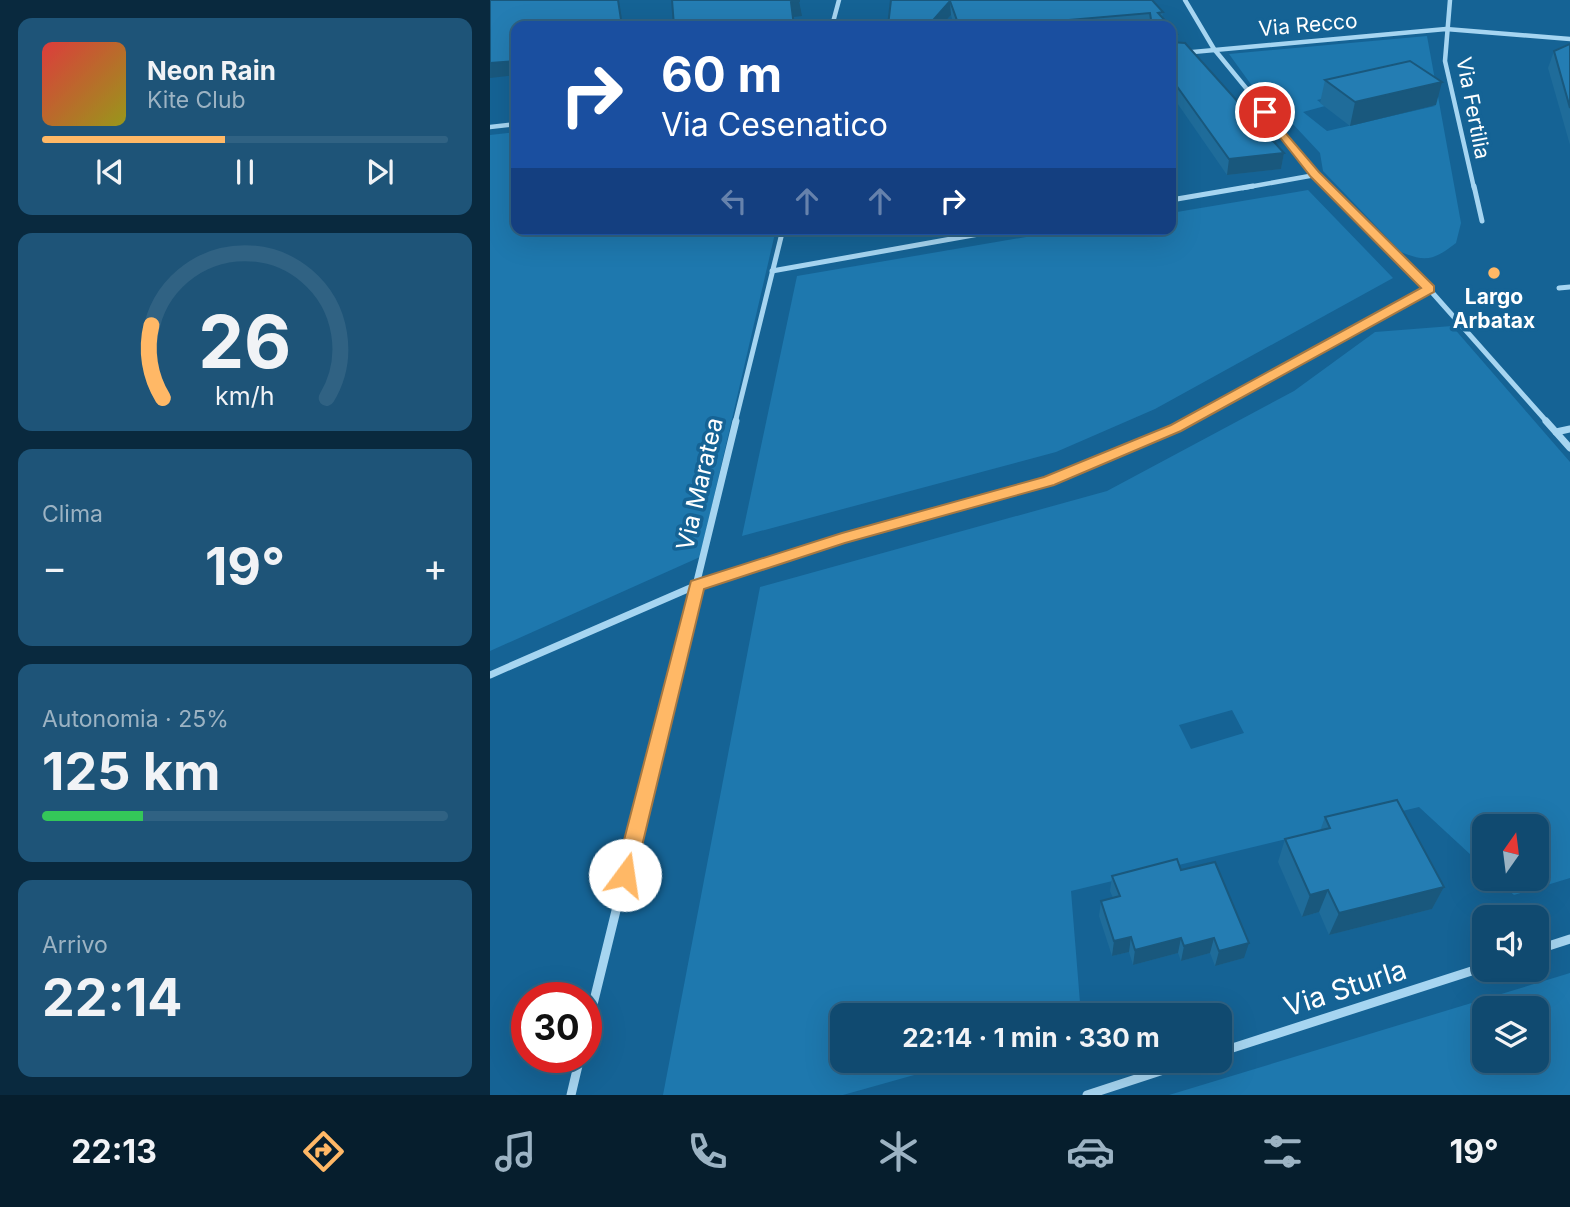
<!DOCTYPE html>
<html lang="it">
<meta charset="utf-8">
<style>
body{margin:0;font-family:Inter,sans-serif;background:#1e5478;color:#f1f3f6;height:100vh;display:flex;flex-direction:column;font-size:26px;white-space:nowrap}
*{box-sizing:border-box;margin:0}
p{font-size:23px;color:#9cb3c3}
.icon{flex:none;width:38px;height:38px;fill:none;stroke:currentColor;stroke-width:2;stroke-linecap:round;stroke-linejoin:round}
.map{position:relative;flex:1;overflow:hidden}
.panel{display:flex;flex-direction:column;gap:18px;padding:18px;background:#09293e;width:490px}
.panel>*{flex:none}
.top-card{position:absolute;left:21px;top:21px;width:665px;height:214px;border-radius:14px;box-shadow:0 7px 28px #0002,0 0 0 2px #306283;background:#1a4fa0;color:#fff;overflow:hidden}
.needle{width:46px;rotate:14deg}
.fabs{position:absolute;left:982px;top:814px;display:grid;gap:14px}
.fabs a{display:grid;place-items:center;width:77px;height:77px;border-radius:14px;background:#104a70;box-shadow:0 7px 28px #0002,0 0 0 2px #306283;font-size:35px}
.speed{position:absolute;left:21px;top:982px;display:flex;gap:14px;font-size:35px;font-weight:700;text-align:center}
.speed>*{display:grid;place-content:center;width:91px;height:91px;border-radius:50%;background:#104a70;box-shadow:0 7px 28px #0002,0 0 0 2px #306283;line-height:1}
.speed .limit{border:10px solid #d22;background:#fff;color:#111}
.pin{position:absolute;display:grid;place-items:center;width:60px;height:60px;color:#fff;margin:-30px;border:4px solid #fff;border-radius:50%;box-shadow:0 2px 7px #0007}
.me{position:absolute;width:77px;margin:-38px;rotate:14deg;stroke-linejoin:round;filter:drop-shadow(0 0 5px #0008)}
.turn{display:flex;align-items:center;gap:24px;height:147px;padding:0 35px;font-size:32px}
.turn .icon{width:91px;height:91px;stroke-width:2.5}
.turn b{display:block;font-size:49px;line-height:60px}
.lanes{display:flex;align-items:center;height:66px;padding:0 35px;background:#0003;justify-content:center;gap:35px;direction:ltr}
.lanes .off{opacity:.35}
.big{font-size:52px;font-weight:700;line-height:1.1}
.panel .card{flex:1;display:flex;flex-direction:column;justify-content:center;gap:10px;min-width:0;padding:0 24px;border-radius:14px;background:#1e5478}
.panel .dial{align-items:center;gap:0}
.dial svg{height:182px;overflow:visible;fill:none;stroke:#306283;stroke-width:7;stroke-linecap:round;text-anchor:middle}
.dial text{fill:#f1f3f6;stroke:none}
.song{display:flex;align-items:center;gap:21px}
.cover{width:84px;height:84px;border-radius:10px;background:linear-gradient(135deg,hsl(0 70% 55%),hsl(60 70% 35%))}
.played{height:7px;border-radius:4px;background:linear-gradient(90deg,#ffb866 45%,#306283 45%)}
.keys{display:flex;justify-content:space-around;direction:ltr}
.heat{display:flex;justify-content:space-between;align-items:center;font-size:38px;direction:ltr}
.charge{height:10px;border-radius:5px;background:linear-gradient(90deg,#34c759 25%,#306283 0)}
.trip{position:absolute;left:340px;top:1003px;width:402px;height:70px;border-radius:14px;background:#104a70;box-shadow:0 7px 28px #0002,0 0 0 2px #306283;font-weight:700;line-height:70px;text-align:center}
.tab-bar{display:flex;height:112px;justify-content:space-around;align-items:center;background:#061e2d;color:#9cb3c3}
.tab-bar .icon{width:49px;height:49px}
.tab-bar .on{color:#ffb866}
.tab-bar b{font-size:32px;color:#f1f3f6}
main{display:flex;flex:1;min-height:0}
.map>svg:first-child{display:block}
.green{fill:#1e78ae;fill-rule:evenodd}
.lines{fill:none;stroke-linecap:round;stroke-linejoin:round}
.street-far3{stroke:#a6d5f1;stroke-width:4.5}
.street-far2{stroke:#a6d5f1;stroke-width:5}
.street-far1{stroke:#a6d5f1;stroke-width:7}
.street{stroke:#a6d5f1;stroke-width:9}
.wall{fill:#1f6c9a}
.shaded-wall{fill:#19587d}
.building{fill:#247db3;stroke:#19587d;stroke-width:2}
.route{fill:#ffb866;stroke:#a67842;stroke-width:2}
.poi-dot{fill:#ffb866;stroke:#156395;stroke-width:2.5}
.labels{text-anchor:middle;stroke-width:7;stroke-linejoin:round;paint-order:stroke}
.far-street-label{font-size:21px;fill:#fff;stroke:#156395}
.far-poi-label{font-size:21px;font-weight:bold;fill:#fff;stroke:#156395}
.street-label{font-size:24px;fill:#fff;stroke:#156395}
.near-street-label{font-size:28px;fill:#fff;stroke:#156395}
</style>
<main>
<section class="panel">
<div class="card">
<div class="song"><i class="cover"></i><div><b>Neon Rain</b><p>Kite Club</p></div></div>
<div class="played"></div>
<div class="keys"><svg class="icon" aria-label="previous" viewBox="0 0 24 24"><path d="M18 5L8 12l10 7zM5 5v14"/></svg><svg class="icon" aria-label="pause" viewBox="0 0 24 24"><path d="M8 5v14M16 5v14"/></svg><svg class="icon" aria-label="next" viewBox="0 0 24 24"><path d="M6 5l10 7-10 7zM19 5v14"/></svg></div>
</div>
<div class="card dial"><svg viewBox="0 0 100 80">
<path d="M14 69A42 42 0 1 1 86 69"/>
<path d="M14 69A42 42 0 0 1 9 37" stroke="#ffb866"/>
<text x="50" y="56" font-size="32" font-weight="700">26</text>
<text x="50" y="72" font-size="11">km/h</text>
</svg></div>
<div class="card"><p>Clima</p>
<div class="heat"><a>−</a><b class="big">19°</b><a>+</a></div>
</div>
<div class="card"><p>Autonomia · 25%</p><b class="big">125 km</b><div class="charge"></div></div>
<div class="card"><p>Arrivo</p><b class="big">22:14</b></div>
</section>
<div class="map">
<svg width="1080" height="1095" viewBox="0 0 1080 1095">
<rect width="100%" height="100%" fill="#156395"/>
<!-- green -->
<g class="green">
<path d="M937,36L971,223L966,243C945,259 937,263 911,252L833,171L830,153L786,106L773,101L739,54ZM840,97L945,106L837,131L813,112L835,106L827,100Z"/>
<path d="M26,132V229H286L210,557L0,651V135Z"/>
<path d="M818,190L903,278L665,409L566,452L252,536L307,276L583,229H681V213Z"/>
<path d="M962,326L1080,462V878L1024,895L1006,879L1046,878V826H994V867L929,807L581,891L591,1015H352V1060L474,1061L353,1095H173L270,587L617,491L804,391L885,332ZM742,710L754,733L701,749L689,725Z"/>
<path d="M1080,973V1095H679ZM1046,1008V1060H994V1008Z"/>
</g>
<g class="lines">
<!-- street-far3 -->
<g class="street-far3">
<path d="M695,0L724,49L838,188"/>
<path d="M960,0L955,61L984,188"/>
<path d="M342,26L349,0"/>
<path d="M681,54L956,29L1080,39"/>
<path d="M0,127L26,124"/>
<path d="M753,188L825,175"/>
</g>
<!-- street-far2 -->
<g class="street-far2">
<path d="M836,186L939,289L1058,423"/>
<path d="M984,186L992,221"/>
<path d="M681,200L763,186"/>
<path d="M282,271L517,229"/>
<path d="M1069,288L1080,287"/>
<path d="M245,423L293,229"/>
<path d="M695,423L939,289"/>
</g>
<!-- street-far1 -->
<g class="street-far1">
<path d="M1056,421L1080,448"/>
<path d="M1066,432L1080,429"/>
<path d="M0,675L207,585L352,538L559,481L698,421"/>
<path d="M173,721L246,421"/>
</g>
<!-- street -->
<g class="street">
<path d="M1046,950L1080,939"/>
<path d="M96,1033L173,719"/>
<path d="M730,1052L994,967"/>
<path d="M81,1095L90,1057"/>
<path d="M597,1095L704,1060"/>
</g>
</g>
<!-- wall -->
<g class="wall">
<path d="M401,0H664L663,1L673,12L672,18L680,26H464L461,15L451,26H398Z"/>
<path d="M681,27L687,34L686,42L794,153L791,169L737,175L685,100H681Z"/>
<path d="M1080,44V145L1058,68L1064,51Z"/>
<path d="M835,80L946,105L860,126L830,103Z"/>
<path d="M835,817L954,887L942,909L839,935L829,912L812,917L788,862L795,839L830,831Z"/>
<path d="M691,870L754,958L725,966L720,953L691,961L688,953L643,965L639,952L622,956L609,916L611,901L623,898L620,891L622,876Z"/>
</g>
<!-- shaded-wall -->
<g class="shaded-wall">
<path d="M309,1L312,16L303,17L301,2Z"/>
<path d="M460,1L461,15L451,26H438Z"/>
<path d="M687,34L686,49L681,50V36Z"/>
<path d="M26,61V75L0,78V63Z"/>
<path d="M952,82L946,105L860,126L865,102Z"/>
<path d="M686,85L685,100H681V86Z"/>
<path d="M794,153L791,169L737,175L739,159Z"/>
<path d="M357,229H385L357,233Z"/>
<path d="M954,887L942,909L839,935L849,913Z"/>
<path d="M838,890L829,912L812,917L820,895Z"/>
<path d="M641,937L639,952L622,956L624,941Z"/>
<path d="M691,938L688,953L643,965L645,950Z"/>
<path d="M724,938L720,953L691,961L694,946Z"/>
<path d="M759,943L754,958L725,966L729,951Z"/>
</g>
<!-- building -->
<g class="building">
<path d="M0,0H128L132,26H26V61L0,63Z"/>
<path d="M182,0H309V1L301,2L304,26H184Z"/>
<path d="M401,0H662L673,12L668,13L680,26H662L660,13L508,26H469L460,1L438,26H398Z"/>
<path d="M681,27L687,34L681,36Z"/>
<path d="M681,42L695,43L794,153L739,159L686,85L681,86Z"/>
<path d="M1080,44V108L1064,51Z"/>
<path d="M920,61L952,82L865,102L835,80Z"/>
<path d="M907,800L954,887L849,913L838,890L820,895L795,839L840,828L835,817Z"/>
<path d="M687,859L691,870L725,862L759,943L729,951L724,938L694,946L691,938L645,950L641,937L624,941L611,901L630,896L622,876Z"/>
</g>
<!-- route -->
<path class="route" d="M775,109L829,172L944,286V292L691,431L564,485L355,543L214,589L145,875L142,881L135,884L128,881L125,875L201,581L352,533L554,477L681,425L931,288L821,177L770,112Z"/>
<!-- markers -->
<circle class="poi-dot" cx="1004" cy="273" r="7"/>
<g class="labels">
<!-- far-street labels -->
<g class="far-street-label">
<text transform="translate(818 25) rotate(-5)" y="7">Via Recco</text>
<text transform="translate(983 108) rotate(79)" y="7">Via Fertilia</text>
</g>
<!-- far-poi labels -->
<g class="far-poi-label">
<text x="1004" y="304">Largo<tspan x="1004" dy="24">Arbatax</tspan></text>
</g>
<!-- street labels -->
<g class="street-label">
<text transform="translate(210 484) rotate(-77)" y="8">Via Maratea</text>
</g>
<!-- near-street labels -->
<g class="near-street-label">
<text transform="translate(855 988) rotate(-18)" y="10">Via Sturla</text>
</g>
</g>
</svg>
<div class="fabs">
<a><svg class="needle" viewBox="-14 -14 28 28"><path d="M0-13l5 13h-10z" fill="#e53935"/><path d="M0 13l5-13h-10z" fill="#9cb3c3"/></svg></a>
<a><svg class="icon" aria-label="sound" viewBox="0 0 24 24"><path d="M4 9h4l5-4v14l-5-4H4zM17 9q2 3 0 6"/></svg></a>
<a><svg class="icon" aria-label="layers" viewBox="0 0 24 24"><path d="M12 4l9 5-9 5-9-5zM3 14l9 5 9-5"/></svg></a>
</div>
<div class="speed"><div class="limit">30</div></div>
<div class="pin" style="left:775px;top:112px;background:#d93025"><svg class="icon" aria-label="arrive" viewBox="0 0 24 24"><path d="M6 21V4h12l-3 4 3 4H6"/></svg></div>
<svg class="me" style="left:135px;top:875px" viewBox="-20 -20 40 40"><circle r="19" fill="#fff"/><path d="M0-13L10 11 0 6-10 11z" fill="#ffb866"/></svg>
<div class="trip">22:14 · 1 min · 330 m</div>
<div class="top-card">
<div class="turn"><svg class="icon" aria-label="right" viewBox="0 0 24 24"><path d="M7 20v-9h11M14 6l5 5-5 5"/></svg><div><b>60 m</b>Via Cesenatico</div></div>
<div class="lanes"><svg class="icon off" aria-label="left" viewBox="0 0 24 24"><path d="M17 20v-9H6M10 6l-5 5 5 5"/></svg><svg class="icon off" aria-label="ahead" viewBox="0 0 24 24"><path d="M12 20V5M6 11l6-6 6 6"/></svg><svg class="icon off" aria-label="ahead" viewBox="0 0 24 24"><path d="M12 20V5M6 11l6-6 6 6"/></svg><svg class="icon" aria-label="right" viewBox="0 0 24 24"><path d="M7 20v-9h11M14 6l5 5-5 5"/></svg></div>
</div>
</div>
</main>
<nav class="tab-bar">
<b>22:13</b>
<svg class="icon on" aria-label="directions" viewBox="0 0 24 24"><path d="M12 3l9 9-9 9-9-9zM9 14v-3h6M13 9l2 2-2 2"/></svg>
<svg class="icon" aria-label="music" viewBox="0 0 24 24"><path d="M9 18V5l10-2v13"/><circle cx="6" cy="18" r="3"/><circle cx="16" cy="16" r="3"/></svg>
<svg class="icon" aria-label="phone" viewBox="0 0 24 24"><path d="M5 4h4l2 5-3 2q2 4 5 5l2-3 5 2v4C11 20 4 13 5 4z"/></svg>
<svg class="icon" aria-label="climate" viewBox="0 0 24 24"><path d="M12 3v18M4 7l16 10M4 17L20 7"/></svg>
<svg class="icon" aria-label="car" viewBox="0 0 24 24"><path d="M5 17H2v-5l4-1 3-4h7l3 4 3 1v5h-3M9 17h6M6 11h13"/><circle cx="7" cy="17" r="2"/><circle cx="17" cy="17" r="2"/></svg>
<svg class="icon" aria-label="filters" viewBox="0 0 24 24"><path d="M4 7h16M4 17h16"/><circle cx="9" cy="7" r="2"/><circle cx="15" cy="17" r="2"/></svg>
<b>19°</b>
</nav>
